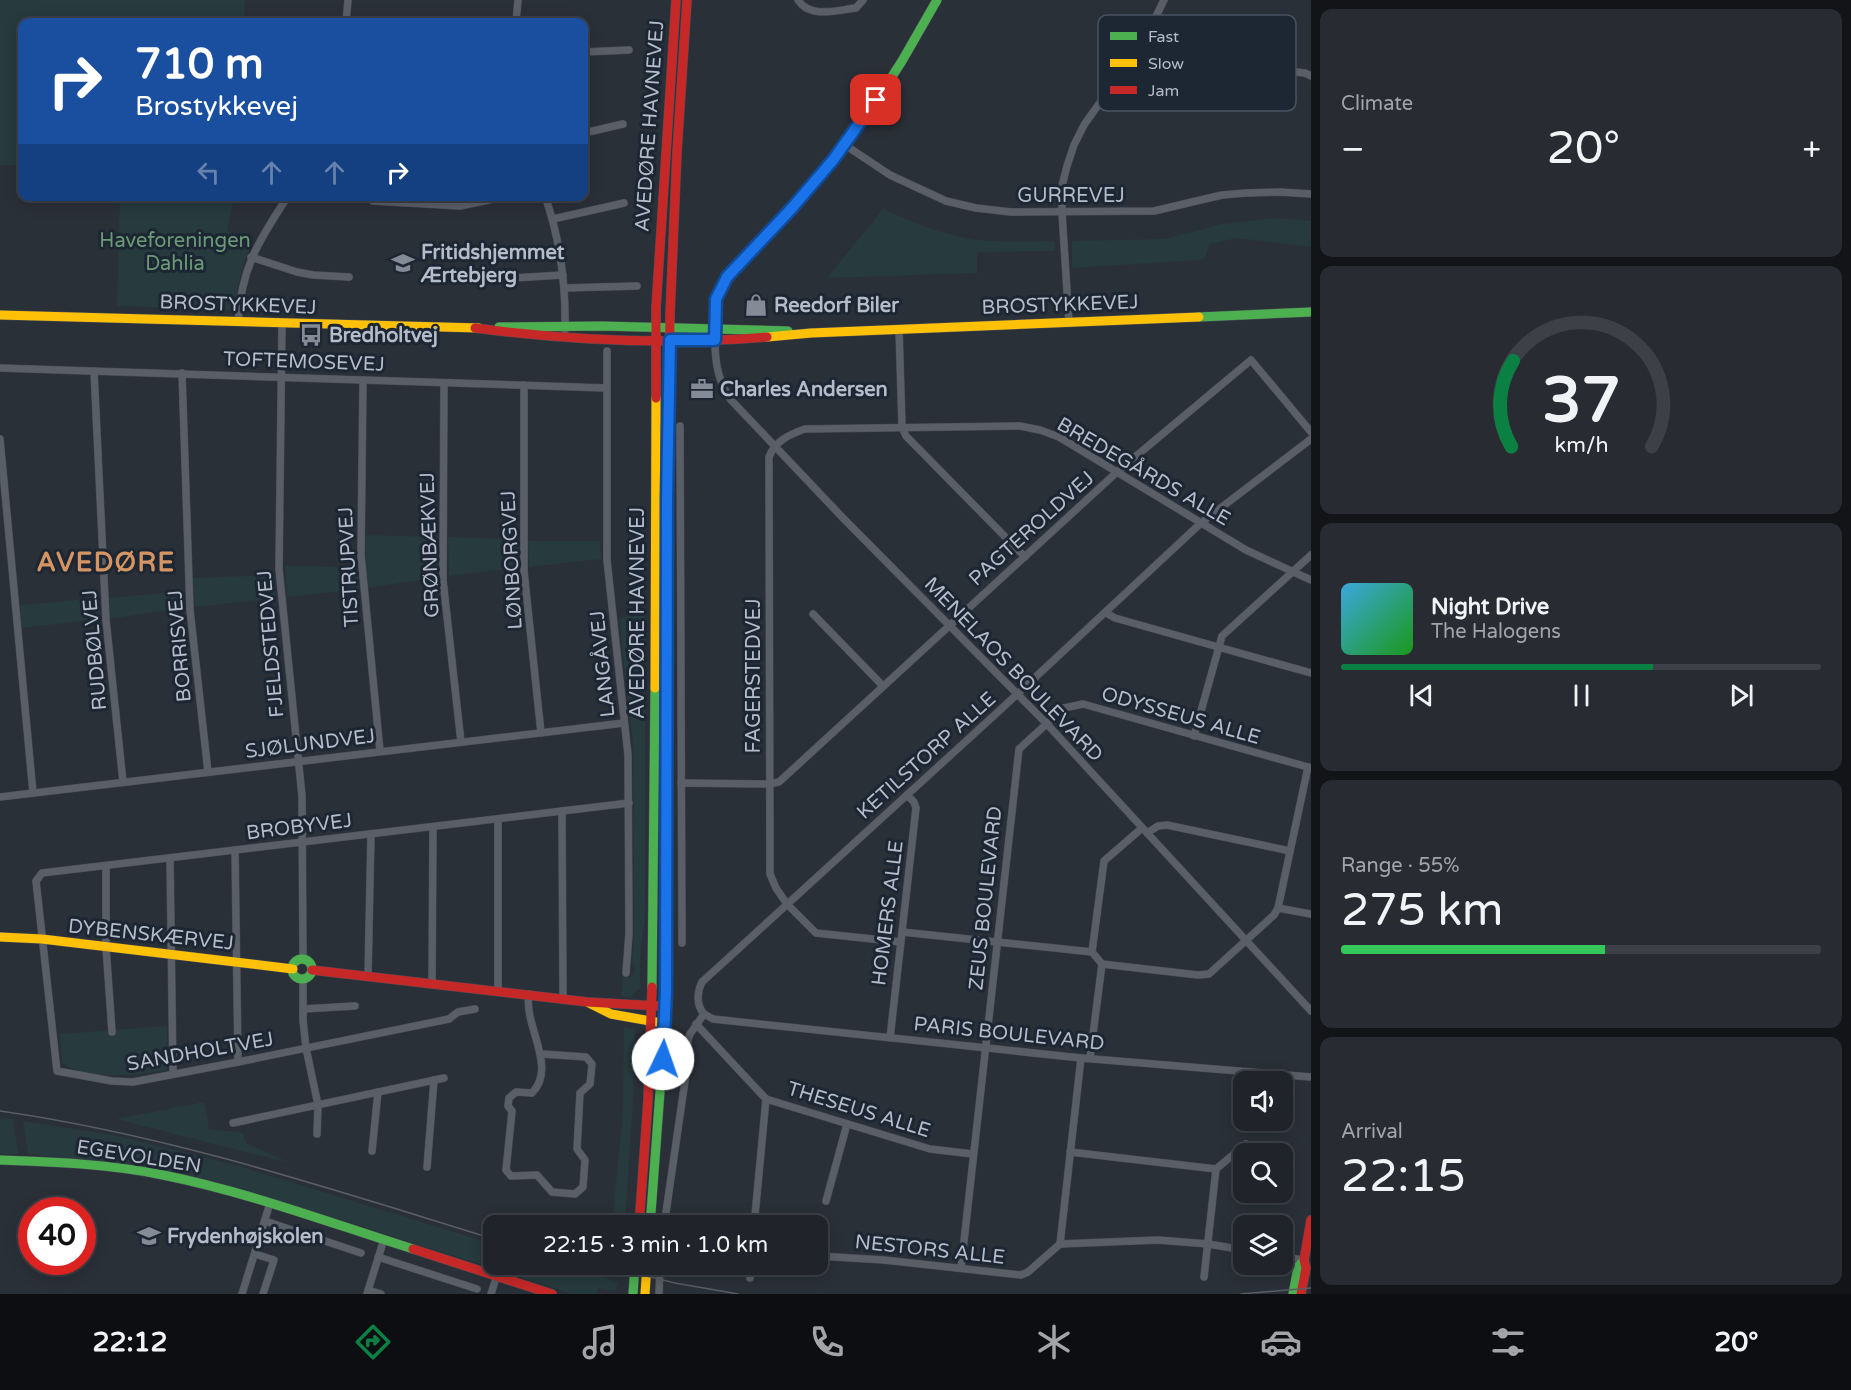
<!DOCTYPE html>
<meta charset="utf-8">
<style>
body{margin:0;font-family:"Varela Round",sans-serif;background:#282c32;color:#f1f3f6;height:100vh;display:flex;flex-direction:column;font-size:22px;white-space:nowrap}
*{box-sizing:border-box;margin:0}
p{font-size:20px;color:#a2a4a8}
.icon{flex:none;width:33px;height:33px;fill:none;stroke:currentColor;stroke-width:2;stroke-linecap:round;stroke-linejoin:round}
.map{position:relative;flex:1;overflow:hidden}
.panel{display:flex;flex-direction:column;gap:9px;padding:9px;background:#121417;width:540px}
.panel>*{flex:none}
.top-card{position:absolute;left:18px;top:18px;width:570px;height:183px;border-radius:12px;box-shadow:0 3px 15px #0003,0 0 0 2px #3d4147;background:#1a4fa0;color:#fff;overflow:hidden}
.buttons{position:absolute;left:1233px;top:1071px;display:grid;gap:12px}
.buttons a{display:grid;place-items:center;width:60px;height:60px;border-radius:12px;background:#20242a;box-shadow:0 3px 15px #0003,0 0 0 2px #3d4147;font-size:30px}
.speed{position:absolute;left:18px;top:1197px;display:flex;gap:12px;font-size:30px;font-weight:700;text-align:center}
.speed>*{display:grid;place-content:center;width:78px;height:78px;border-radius:50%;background:#20242a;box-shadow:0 3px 15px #0003,0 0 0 2px #3d4147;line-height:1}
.speed .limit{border:9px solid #d22;background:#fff;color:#111}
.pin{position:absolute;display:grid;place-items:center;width:51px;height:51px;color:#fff;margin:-26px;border-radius:12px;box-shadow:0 3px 9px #0006}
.me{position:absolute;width:66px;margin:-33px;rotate:3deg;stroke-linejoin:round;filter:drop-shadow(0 0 4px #0008)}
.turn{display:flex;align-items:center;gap:21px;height:126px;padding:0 18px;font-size:27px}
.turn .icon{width:78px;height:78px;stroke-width:2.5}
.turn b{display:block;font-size:42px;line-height:51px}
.lanes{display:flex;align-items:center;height:57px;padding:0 18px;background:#0003;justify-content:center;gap:30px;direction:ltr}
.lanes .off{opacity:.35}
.big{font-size:45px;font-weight:600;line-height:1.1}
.panel .card{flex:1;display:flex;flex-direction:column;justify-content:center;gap:9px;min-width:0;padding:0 21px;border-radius:12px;background:#282c32}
.panel .dial{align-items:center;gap:0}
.dial svg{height:156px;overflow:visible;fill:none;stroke:#3d4147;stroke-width:7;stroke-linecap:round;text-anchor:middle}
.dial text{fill:#f1f3f6;stroke:none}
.song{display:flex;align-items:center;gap:18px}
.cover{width:72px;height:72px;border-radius:9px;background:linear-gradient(135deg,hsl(200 70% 55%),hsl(120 70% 35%))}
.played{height:6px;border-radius:3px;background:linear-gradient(90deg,#0b8043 65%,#3d4147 65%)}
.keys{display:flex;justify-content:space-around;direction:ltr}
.heat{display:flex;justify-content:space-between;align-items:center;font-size:33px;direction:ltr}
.charge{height:9px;border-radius:4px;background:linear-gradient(90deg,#34c759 55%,#3d4147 0)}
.trip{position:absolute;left:483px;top:1215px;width:345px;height:60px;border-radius:12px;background:#20242a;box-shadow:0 3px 15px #0003,0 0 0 2px #3d4147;font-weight:600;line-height:60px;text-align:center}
.tab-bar{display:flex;height:96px;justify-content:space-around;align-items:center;background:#0d0e11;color:#a2a4a8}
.tab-bar .icon{width:42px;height:42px}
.tab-bar .active{color:#0b8043}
.tab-bar b{font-size:27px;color:#f1f3f6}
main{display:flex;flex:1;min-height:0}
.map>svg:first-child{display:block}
.green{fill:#273a3e}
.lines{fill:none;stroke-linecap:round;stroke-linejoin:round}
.street-casing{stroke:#484c55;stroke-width:8}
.fast-casing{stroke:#484c55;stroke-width:10}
.slow-casing{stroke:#484c55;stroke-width:10}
.jam-casing{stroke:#484c55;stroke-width:10}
.street{stroke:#5a5e66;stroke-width:7}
.fast{stroke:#4caf50;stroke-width:9}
.slow{stroke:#ffc107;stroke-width:9}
.jam{stroke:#c62828;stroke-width:9}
.tram{stroke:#595d64;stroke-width:1.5}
.route-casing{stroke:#114b97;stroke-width:15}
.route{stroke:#1a73e8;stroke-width:10}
.labels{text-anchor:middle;stroke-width:6;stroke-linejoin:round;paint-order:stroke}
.street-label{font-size:20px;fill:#b4bcc9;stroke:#1d2633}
.park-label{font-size:20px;fill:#6b9a76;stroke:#1d2633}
.poi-label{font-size:20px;font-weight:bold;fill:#b4bcc9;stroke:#1d2633;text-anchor:start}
.district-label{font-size:26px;font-weight:bold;letter-spacing:1.5px;fill:#d59563;stroke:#1d2633}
.key{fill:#1d2633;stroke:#4a5360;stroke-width:1.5}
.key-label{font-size:16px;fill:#b4bcc9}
</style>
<main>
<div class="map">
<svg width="1311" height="1294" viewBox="0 0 1311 1294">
<rect width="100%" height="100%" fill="#2a3038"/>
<!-- green -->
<g class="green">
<path d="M0,0H245L244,22H22V165H0Z"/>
<path d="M120,197H234L227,231L252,240L240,277L234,310L117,306Z"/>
<path d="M883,209C917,225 951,238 989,241C1011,242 1033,241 1054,241L1055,251L977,252V273L827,278Z"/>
<path d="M1274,218L1311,221V247L1237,238L1210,244L1205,257L1200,260L1072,268V241L1164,239L1223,224Z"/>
<path d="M365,535L438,537L439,577L367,588Z"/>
<path d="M448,537L518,539L519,567L449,576Z"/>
<path d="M528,541H600L601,559L529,567Z"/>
<path d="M285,566L357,567L359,589L287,597Z"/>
<path d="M274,575L276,598L195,607L193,578Z"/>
<path d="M184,591L185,607L110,619L109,598Z"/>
<path d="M99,598L100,619L22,628L20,605Z"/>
<path d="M645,615V919L640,955V988L630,997L621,996L623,977H633L635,967L632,961L634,933L633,742L619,620L623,617Z"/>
<path d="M167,1026V1070C137,1075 88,1081 62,1063L60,1034Z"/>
<path d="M624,1027L635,1029L633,1099L625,1225H612L623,1111Z"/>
<path d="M204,1102L209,1129L243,1133L246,1143L290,1163L116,1119Z"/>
<path d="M0,1118L13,1119L18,1154H0Z"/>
<path d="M23,1121L118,1136L242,1167L493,1244L494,1264L563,1265L618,1282L615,1291L599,1288L596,1294H570L558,1289L240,1188L186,1174L133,1165L28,1154Z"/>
</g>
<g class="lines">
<!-- street casing -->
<g class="street-casing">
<g id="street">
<path d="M798,0C810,19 837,10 856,8L863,0"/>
<path d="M346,22L348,0"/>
<path d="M516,22L518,0"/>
<path d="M1156,41L1240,55L1261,57L1288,71L1305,73L1311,76"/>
<path d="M584,52L629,50"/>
<path d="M584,133L623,124"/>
<path d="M845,145L890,175L946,201L976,208L1011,212L1154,211L1222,195L1246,193L1280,192L1311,194"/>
<path d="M351,196L352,197"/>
<path d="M545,196C560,239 566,284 565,330"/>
<path d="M373,201L460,206L508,196"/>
<path d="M553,219L624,203"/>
<path d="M251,257L297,272L313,275L349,277"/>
<path d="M463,281L563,275"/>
<path d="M564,288L637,286"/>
<path d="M238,322C241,268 259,240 288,196"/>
<path d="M1069,322L1062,213V186L1067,166L1074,145L1084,125L1145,39L1164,0"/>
<path d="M282,324L279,569L302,796L303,960"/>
<path d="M899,329L902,427L906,436L1025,557"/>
<path d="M715,340C715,362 718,382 731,400L843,518L1046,723L1311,1011"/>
<path d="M607,351V560L628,755L629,933L626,973"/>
<path d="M0,368L606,388"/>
<path d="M94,371L106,620L123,782"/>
<path d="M182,373L190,610L208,772"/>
<path d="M363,380L361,555L380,751"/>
<path d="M444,383L443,580L461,742"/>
<path d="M524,385V571L541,733"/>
<path d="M680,426L682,943"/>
<path d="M0,439L33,793"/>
<path d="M1106,613L1115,618L1311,673"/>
<path d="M813,614L883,686"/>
<path d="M1194,736L1222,636L1311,555"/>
<path d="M681,783L769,784L779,782L1117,472L1251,360L1311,432"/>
<path d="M0,797L624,723"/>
<path d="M562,811L563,998"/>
<path d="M498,819V991"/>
<path d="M1147,833L1158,826L1167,825L1290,851"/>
<path d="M235,850L238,1062"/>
<path d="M170,858L173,1074"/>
<path d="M106,866V947L112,1032"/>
<path d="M1278,908L1311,914"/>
<path d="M902,932L1092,952L1102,964L1198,975L1209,974L1274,915L1278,908L1308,767"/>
<path d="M901,942L816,933L787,904L776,888L770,874L769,457C775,441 790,434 805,429L1020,426L1040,430L1059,437L1246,550L1311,580"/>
<path d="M1092,952L1104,861L1142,828"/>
<path d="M368,976L371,834"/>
<path d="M303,979V1020L306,1048L318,1105L317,1134"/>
<path d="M432,983L433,827"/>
<path d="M529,994C523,1025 558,1067 532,1093L516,1092L509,1098L508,1106L512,1111L506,1170L511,1176L537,1175L552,1192L575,1194L583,1187L585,1160L577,1149L580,1093L590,1084L592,1064L586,1057L542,1054"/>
<path d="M303,1009L355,1006"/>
<path d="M475,1009L458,1012L449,1019L238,1062L133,1082L112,1081L57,1071L36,881L42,873L629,803"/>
<path d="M704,1014C696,1005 697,992 702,982L999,711L1201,523L1311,439"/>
<path d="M704,1014L713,1019L1081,1058L1311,1077"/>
<path d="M696,1024L766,1099L930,1149L973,1154"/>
<path d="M890,1038L916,808L914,802L907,795"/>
<path d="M1090,1058L1102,964"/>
<path d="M233,1123L444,1078"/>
<path d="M372,1151L378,1092"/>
<path d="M1070,1152L1216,1169"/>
<path d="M427,1167L434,1080"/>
<path d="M826,1201L847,1124"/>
<path d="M265,1221L361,1253"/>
<path d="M664,1226L686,1074L688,1040L690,1034L704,1014"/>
<path d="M754,1226L766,1099"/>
<path d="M1060,1244L1081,1058"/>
<path d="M255,1254L274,1260L263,1294"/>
<path d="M818,1256L884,1260L1021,1275L1028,1272L1060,1244L1158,1240L1208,1244L1244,1250"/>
<path d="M378,1257L477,1289"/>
<path d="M1282,1257L1304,1260"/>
<path d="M961,1268L1019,749L1064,708L1083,704L1311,768"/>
<path d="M1204,1277L1216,1169L1246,1144"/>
<path d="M750,1278L751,1264"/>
<path d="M368,1290L381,1294"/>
<path d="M242,1294L270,1203"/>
<path d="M367,1294L384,1239"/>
<path d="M491,1294L497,1275"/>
<path d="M659,1294L660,1264"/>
</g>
</g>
<!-- fast casing -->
<g class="fast-casing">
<g id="fast">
<path d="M864,120L902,61L937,0"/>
<path d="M1199,317L1311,312"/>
<path d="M499,327L602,326L788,331"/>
<circle cx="302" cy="969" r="10"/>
<path d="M652,987L655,688"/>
<path d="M0,1160C55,1162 109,1164 163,1175C248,1192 330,1223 413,1249"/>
<path d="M650,1226L664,1038V951"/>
<path d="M633,1294L635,1264"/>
<path d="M1293,1294L1298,1267L1304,1260"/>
</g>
</g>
<!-- slow casing -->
<g class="slow-casing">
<g id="slow">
<path d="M0,315L479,328"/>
<path d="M715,334L718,298L727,277L809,189L864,120"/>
<path d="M767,337L811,333L1199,317"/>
<path d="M655,688L656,398"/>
<path d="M0,937L42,939L293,969"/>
<path d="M664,951L667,585"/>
<path d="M589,1003L611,1014L656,1022"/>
<path d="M645,1294L647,1264"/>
</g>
</g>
<!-- jam casing -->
<g class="jam-casing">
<g id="jam">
<path d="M475,328C568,340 673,345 767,337"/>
<path d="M656,398V308L676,0"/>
<path d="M667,585L670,315L677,152L687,0"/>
<path d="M312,970L587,1002L658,1006"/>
<path d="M639,1226L648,1100L652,987"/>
<path d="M413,1249L552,1294"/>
<path d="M1301,1294L1306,1268L1304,1260L1311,1220"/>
</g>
</g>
<!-- street -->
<use href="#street" class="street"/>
<!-- fast -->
<use href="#fast" class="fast"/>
<!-- slow -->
<use href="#slow" class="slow"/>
<!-- jam -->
<use href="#jam" class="jam"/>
<!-- tram -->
<g class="tram">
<path d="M0,1111C169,1135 331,1189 494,1239"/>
<path d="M580,1264L604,1271"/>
<path d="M597,1264L675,1283L738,1294"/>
<path d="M1241,1294L1311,1288"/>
</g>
</g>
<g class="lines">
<!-- route casing -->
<g class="route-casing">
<path id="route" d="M663,1059L666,992L667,497L670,340H715L716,299L727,277L792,208L833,160L876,100"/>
</g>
<!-- route -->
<use href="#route" class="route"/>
</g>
<!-- icons -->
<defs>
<g id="school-bare" transform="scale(1.8)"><path d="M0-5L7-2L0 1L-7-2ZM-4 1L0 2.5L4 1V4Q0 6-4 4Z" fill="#848b96" stroke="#1d2633" stroke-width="2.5" paint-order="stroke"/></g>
<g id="shop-bare" transform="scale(1.8)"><path d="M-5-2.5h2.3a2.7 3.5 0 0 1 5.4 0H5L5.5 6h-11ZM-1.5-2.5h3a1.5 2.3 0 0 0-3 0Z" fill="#848b96" stroke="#1d2633" stroke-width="2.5" paint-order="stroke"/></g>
<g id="bus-bare" transform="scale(1.8)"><path d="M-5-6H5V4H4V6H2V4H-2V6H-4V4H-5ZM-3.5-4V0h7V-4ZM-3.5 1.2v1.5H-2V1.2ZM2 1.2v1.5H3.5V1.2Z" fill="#848b96" stroke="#1d2633" stroke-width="2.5" paint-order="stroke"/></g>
<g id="office-bare" transform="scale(1.8)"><path d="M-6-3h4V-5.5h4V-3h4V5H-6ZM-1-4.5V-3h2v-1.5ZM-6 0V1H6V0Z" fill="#848b96" stroke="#1d2633" stroke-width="2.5" paint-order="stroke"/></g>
</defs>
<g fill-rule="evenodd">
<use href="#school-bare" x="403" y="263"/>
<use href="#shop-bare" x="756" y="305"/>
<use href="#bus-bare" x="311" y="335"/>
<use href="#office-bare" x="702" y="389"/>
<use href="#school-bare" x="149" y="1236"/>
</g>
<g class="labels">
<!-- street labels -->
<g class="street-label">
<text transform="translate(649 126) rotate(-86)" y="7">AVEDØRE HAVNEVEJ</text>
<text x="1071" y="202">GURREVEJ</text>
<text transform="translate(238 304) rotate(2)" y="7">BROSTYKKEVEJ</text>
<text transform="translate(1060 304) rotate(-2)" y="7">BROSTYKKEVEJ</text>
<text transform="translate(304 361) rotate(2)" y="7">TOFTEMOSEVEJ</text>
<text transform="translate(1144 471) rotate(30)" y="7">BREDEGÅRDS ALLE</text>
<text transform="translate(1031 528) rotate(-42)" y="7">PAGTEROLDVEJ</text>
<text transform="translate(429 545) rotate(-92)" y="7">GRØNBÆKVEJ</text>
<text transform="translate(511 560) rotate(-93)" y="7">LØNBORGVEJ</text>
<text transform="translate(348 567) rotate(-93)" y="7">TISTRUPVEJ</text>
<text transform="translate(637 613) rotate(-90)" y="7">AVEDØRE HAVNEVEJ</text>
<text transform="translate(270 644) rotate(-95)" y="7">FJELDSTEDVEJ</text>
<text transform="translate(179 646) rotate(-95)" y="7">BORRISVEJ</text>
<text transform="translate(94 650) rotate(-95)" y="7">RUDBØLVEJ</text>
<text transform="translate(602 664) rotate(-96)" y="7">LANGÅVEJ</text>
<text transform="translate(1014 669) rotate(46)" y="7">MENELAOS BOULEVARD</text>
<text transform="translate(753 676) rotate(-90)" y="7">FAGERSTEDVEJ</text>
<text transform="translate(1181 715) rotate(16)" y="7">ODYSSEUS ALLE</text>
<text transform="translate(310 743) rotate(-7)" y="7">SJØLUNDVEJ</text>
<text transform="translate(926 755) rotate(-42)" y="7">KETILSTORP ALLE</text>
<text transform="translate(299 826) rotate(-7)" y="7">BROBYVEJ</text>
<text transform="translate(985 898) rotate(-84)" y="7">ZEUS BOULEVARD</text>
<text transform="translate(887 913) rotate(-83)" y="7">HOMERS ALLE</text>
<text transform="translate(151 934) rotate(6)" y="7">DYBENSKÆRVEJ</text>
<text transform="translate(1009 1033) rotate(6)" y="7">PARIS BOULEVARD</text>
<text transform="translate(200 1051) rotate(-10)" y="7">SANDHOLTVEJ</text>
<text transform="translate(859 1109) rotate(17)" y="7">THESEUS ALLE</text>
<text transform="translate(139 1156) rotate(9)" y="7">EGEVOLDEN</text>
<text transform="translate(930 1249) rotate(6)" y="7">NESTORS ALLE</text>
</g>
<!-- park labels -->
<g class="park-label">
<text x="175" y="247">Haveforeningen<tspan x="175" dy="23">Dahlia</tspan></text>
</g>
<!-- poi labels -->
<g class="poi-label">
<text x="421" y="259">Fritidshjemmet<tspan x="421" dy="23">Ærtebjerg</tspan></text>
<text x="774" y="312">Reedorf Biler</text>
<text x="329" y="342">Bredholtvej</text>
<text x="720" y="396">Charles Andersen</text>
<text x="167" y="1243">Frydenhøjskolen</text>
</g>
<!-- district labels -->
<g class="district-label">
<text x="106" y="571">AVEDØRE</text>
</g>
</g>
<!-- legend -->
<rect x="1098" y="15" width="198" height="96" rx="9" class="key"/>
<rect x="1110" y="32" width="27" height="8" fill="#4caf50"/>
<rect x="1110" y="59" width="27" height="8" fill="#ffc107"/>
<rect x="1110" y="86" width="27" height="8" fill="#c62828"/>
<g class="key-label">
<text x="1148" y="42">Fast</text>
<text x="1148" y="69">Slow</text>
<text x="1148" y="96">Jam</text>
</g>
</svg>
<div class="buttons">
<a><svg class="icon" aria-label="sound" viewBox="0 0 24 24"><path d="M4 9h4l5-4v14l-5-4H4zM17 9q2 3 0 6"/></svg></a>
<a><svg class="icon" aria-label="search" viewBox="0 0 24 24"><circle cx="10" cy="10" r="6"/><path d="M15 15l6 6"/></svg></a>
<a><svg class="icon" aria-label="layers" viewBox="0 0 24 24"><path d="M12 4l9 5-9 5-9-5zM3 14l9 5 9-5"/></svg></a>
</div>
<div class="speed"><div class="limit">40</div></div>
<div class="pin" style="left:876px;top:100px;background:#d93025"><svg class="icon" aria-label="arrive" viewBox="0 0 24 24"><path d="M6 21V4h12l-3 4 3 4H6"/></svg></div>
<svg class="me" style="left:663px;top:1059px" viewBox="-20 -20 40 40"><circle r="19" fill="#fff"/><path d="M0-13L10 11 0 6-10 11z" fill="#1a73e8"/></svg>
<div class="trip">22:15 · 3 min · 1.0 km</div>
<div class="top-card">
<div class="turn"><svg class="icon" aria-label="right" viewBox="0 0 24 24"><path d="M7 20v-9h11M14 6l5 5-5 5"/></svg><div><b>710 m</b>Brostykkevej</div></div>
<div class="lanes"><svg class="icon off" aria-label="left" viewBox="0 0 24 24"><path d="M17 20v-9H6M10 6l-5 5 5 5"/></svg><svg class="icon off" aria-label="ahead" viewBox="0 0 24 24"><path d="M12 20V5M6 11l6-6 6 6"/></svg><svg class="icon off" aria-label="ahead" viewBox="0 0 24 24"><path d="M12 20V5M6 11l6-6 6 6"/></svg><svg class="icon" aria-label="right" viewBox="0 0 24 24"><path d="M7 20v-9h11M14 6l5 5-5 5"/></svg></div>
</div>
</div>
<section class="panel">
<div class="card"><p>Climate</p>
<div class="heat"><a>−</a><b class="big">20°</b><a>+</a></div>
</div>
<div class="card dial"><svg viewBox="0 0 100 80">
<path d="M14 69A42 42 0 1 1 86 69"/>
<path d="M14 69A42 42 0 0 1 15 25" stroke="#0b8043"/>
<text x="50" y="56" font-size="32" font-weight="700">37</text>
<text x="50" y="72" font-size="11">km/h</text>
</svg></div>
<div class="card">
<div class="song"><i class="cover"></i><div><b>Night Drive</b><p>The Halogens</p></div></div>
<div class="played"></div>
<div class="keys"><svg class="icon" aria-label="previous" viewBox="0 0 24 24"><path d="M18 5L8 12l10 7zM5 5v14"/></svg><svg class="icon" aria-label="pause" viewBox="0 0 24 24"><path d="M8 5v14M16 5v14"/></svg><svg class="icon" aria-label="next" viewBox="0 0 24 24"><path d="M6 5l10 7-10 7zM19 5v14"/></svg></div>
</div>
<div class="card"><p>Range · 55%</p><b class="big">275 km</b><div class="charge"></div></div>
<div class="card"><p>Arrival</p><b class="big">22:15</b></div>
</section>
</main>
<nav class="tab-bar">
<b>22:12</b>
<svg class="icon active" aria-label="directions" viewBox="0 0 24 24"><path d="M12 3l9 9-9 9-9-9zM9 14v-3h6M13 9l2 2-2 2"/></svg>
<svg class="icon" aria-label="music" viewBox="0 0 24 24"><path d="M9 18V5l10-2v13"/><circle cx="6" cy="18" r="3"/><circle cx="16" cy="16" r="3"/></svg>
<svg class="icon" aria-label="phone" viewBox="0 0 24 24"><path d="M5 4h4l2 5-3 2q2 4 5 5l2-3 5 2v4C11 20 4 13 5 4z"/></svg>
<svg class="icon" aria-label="climate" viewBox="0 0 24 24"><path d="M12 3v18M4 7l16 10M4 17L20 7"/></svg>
<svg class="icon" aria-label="car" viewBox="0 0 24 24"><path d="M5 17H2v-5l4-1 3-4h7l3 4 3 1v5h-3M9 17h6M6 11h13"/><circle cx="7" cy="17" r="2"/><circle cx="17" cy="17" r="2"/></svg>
<svg class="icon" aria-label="filters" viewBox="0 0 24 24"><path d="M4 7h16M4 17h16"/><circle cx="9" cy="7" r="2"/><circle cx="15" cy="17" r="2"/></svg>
<b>20°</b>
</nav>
